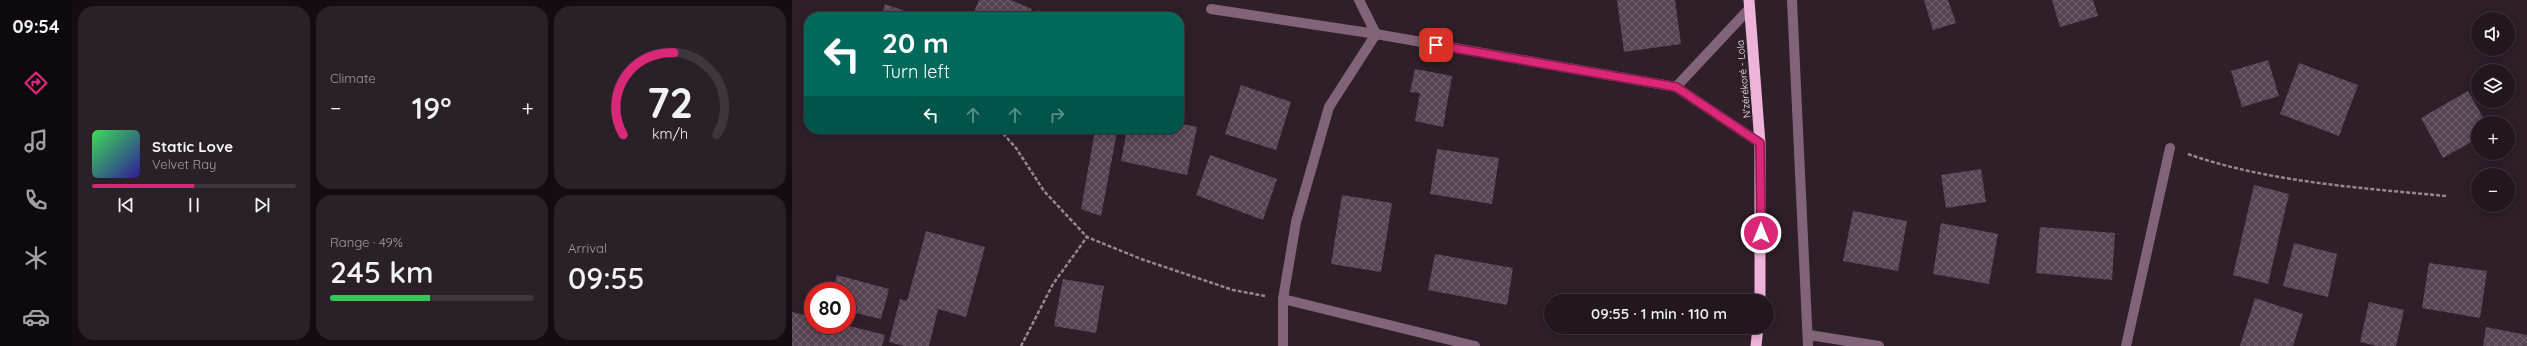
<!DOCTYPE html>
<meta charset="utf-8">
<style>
body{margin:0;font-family:Quicksand,sans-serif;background:#2a2028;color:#f1f3f6;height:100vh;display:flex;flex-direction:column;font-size:15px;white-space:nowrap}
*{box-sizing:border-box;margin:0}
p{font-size:13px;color:#a29fa4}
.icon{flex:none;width:22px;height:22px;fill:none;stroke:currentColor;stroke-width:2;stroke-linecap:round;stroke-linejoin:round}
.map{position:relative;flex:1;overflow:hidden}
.details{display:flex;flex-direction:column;gap:6px;padding:6px;background:#130d11;width:720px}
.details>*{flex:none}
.top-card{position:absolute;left:12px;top:12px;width:380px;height:122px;border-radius:16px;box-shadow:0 2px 10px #0003,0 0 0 1px #3f363d;background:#00695c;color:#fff;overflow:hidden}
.fabs{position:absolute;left:1679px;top:12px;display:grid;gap:8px}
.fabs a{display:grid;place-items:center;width:44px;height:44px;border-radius:50%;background:#22171f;box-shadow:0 2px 10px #0003,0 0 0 1px #3f363d;font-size:20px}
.speed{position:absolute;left:12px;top:282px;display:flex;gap:8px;font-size:20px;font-weight:700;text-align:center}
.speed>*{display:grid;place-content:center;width:52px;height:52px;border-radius:50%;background:#22171f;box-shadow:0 2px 10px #0003,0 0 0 1px #3f363d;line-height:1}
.speed .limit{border:6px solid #d22;background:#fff;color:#111}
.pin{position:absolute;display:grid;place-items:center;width:34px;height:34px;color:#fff;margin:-17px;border-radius:8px;box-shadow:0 2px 6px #0006}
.me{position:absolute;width:44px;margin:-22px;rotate:0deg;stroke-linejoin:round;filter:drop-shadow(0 0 3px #0008)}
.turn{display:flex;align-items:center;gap:14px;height:84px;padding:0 12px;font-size:18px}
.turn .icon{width:52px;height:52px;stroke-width:2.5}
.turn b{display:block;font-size:28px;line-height:34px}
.lanes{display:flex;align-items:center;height:38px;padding:0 12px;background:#0003;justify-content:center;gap:20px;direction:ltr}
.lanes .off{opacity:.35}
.big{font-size:30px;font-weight:600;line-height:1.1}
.details .tile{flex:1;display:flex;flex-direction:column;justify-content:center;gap:6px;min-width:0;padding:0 14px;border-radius:16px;background:#2a2028}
.details .dial{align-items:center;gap:0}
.dial svg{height:104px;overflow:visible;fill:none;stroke:#3f363d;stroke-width:7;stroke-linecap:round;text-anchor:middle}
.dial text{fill:#f1f3f6;stroke:none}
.song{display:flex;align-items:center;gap:12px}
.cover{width:48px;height:48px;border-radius:6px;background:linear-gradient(135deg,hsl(130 70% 55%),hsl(250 70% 35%))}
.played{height:4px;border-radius:2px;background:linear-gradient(90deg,#db2777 50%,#3f363d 50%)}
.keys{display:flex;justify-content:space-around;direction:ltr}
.heat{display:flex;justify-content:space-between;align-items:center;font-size:22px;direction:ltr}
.charge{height:6px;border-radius:3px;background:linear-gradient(90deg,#34c759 49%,#3f363d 0)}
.details .tiles{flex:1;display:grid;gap:6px;grid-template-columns:repeat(3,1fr)}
.tile:first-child{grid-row:span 2}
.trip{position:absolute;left:752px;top:294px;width:230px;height:40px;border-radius:20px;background:#22171f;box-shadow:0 2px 10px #0003,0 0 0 1px #3f363d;font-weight:600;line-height:40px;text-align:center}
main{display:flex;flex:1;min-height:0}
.dock{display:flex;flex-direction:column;width:72px;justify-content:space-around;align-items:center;background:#0e090c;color:#a29fa4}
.dock .icon{width:28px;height:28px}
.dock .current{color:#db2777}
.dock b{font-size:18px;color:#f1f3f6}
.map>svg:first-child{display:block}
.building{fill:url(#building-cross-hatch)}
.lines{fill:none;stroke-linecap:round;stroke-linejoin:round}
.path{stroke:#958890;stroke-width:2.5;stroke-dasharray:4 2;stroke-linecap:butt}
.service{stroke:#816477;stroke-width:10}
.minor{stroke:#816477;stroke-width:10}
.trunk{stroke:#eeb3d8;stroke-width:11}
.route-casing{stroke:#8e194d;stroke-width:10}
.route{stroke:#db2777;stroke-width:7}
.labels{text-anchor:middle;stroke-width:4;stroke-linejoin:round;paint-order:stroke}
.street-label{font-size:10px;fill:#f6ebf1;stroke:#2e1f29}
</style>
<main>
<nav class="dock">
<b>09:54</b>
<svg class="icon current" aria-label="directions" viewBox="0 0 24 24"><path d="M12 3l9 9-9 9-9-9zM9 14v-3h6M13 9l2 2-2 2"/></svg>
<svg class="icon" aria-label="music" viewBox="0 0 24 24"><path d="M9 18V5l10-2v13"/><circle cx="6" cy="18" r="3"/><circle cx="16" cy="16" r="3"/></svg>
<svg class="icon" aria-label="phone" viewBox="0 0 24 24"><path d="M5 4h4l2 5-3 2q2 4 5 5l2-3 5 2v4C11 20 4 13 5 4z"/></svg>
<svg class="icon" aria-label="climate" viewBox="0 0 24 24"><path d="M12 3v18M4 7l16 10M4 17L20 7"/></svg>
<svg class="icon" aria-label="car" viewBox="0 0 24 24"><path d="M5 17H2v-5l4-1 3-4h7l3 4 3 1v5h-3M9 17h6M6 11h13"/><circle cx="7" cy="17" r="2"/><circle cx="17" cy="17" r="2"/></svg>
</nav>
<section class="details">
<div class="tiles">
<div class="tile">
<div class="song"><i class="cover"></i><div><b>Static Love</b><p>Velvet Ray</p></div></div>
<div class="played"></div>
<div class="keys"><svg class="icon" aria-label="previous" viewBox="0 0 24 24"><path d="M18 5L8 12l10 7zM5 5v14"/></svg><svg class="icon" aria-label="pause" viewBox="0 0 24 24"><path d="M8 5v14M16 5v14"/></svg><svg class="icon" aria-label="next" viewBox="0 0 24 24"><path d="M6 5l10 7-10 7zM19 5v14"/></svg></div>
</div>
<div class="tile"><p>Climate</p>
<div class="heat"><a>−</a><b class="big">19°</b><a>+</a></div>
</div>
<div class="tile dial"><svg viewBox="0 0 100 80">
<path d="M14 69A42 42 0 1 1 86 69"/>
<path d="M14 69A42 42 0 0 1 53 6" stroke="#db2777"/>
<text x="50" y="56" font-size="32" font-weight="700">72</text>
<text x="50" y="72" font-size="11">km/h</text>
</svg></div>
<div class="tile"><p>Range · 49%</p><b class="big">245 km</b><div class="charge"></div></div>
<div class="tile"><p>Arrival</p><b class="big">09:55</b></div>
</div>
</section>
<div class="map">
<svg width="1735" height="346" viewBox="0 0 1735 346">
<defs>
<pattern id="building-cross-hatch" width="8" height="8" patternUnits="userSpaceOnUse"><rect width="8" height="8" fill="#564550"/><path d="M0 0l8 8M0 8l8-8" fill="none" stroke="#6f606a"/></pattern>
</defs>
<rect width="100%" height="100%" fill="#2e1f29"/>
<!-- building -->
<g class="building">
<path d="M187,0H219L240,9L237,17H180Z"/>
<path d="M825,0H883L889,44L832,52Z"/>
<path d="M1132,0H1156L1164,23L1141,30Z"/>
<path d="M1260,0H1301L1306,16L1268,27Z"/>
<path d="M93,4L130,17H89Z"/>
<path d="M246,10L265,17H243Z"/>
<path d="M1476,60L1487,96L1450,107L1439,71Z"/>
<path d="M1507,63L1566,85L1547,136L1488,114Z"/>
<path d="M623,69L660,76L651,127L623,121L628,93L618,92Z"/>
<path d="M449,85L499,102L484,150L433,134Z"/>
<path d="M1676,91L1694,123H1686V138L1651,158L1629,118Z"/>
<path d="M387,123L405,127L395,175L329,161L335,129H387Z"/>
<path d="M307,129L325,132L309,216L289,209L302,136Z"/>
<path d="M645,149L707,158L700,204L638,194Z"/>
<path d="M418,155L485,179L471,220L404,195Z"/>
<path d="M1189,169L1194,202L1154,208L1149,175Z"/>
<path d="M1462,185L1497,194L1476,284L1441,275Z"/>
<path d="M550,195L600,203L589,272L539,264Z"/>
<path d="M1061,211L1115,221L1106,271L1051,261Z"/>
<path d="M1149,223L1206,234L1197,284L1141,274Z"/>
<path d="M1248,227L1323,233L1320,280L1244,273Z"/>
<path d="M134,231L193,247L174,317L146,309L137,346H112L97,342L108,299L115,301Z"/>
<path d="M1502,243L1545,254L1536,297L1491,286Z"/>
<path d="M643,254L721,268L715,305L636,290Z"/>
<path d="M1637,263L1695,271L1688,318L1630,308Z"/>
<path d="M45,275L97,289L89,319L55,311V291H41Z"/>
<path d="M271,279L312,286L304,333L262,326Z"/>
<path d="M1463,298L1511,314L1501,346H1448Z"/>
<path d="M1577,302L1612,310L1604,346H1585L1568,342Z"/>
<path d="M0,312L21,317V325H54L93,335L90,346H0Z"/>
<path d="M1694,327L1735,335V346H1691Z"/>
</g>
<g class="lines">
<!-- path -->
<g class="path">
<path d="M207,129L224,148L252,191L295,237L349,259L441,290L473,296"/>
<path d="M1396,154C1475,182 1570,188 1654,196"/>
<path d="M229,346L261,284L295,237"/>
</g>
<!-- service -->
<g class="service">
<path d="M419,9L584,34L567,0"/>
<path d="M491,299V346"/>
</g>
<!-- minor -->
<g class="minor">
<path d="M1000,0L1016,346"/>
<path d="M884,87L957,9"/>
<path d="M1017,335L1087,346"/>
<path d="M683,346L491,299L504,222L537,107L584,34L884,87L968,143"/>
<path d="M1334,346L1378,148"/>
</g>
<!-- trunk -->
<g class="trunk">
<path d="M957,0L968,143V301"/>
<path d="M964,346L966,327"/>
</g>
</g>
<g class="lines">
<!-- route casing -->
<g class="route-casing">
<path id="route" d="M644,45L884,87L968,143L969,233"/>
</g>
<!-- route -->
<use href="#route" class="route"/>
</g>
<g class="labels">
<!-- street labels -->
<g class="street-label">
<text transform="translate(951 79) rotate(-95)" y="4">N'zérékoré - Lola</text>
</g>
</g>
</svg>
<div class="fabs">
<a><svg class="icon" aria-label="sound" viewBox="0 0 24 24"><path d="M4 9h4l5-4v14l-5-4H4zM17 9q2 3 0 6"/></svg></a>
<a><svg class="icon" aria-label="layers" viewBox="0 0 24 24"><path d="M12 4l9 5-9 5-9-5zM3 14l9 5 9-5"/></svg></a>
<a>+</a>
<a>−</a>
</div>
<div class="speed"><div class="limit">80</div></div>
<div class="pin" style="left:644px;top:45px;background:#d93025"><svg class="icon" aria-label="arrive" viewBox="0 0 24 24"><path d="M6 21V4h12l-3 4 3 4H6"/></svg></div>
<svg class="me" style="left:969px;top:233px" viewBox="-20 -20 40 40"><circle r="17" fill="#db2777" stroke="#fff" stroke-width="3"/><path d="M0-11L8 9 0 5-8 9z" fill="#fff"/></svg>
<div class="trip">09:55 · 1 min · 110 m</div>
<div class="top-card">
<div class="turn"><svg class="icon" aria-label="left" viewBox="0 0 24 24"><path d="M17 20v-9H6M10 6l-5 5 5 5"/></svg><div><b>20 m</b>Turn left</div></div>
<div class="lanes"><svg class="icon" aria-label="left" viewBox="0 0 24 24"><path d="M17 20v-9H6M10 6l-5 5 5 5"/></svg><svg class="icon off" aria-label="ahead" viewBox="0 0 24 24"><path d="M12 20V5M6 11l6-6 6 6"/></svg><svg class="icon off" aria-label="ahead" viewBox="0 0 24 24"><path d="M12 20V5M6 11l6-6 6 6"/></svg><svg class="icon off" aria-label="right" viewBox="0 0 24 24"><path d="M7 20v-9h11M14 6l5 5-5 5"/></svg></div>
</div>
</div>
</main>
